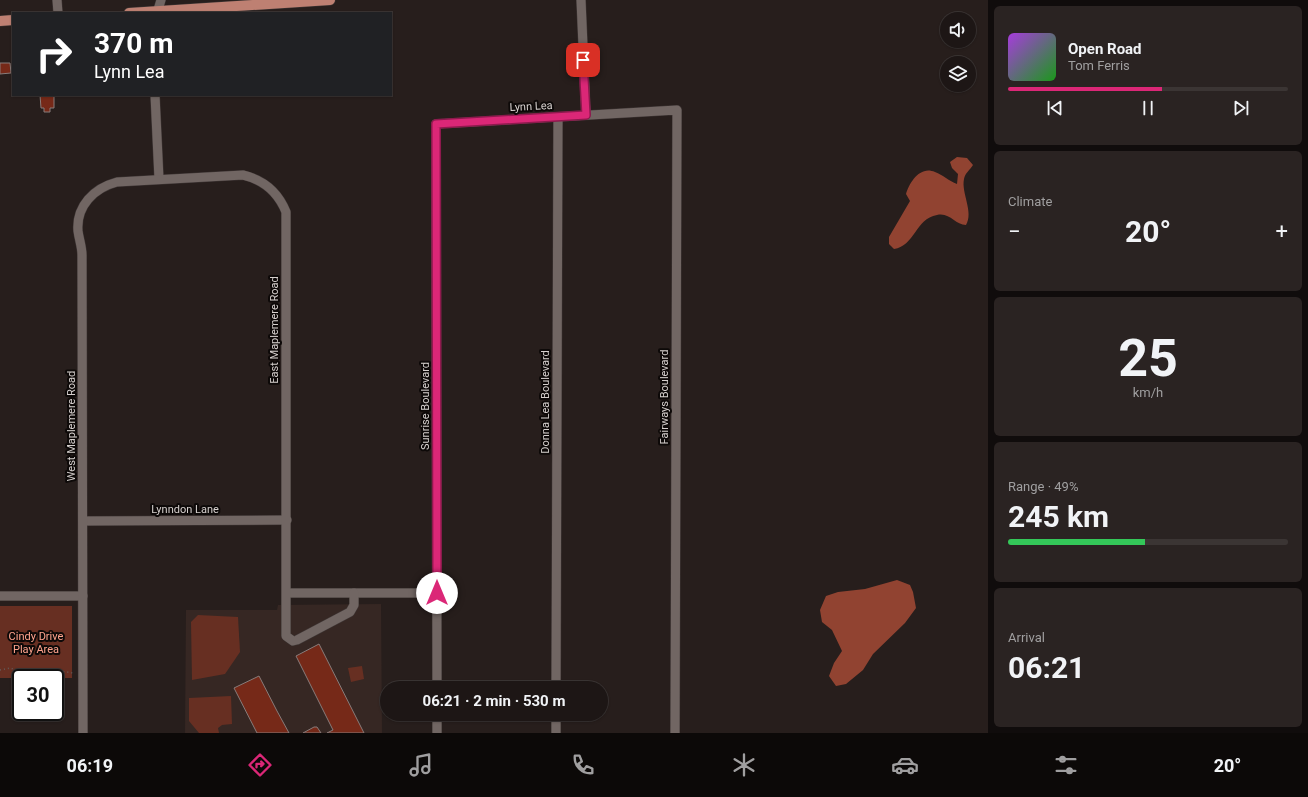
<!DOCTYPE html>
<meta charset="utf-8">
<style>
body{margin:0;font-family:Roboto,sans-serif;background:#2a2322;color:#f1f3f6;height:100vh;display:flex;flex-direction:column;font-size:15px;white-space:nowrap}
*{box-sizing:border-box;margin:0}
p{font-size:13px;color:#a09fa0}
.icon{flex:none;width:22px;height:22px;fill:none;stroke:currentColor;stroke-width:2;stroke-linecap:round;stroke-linejoin:round}
.map{position:relative;flex:1;overflow:hidden}
.side{display:flex;flex-direction:column;gap:6px;padding:6px;background:#100c0c;width:320px}
.side>*{flex:none}
.guide{position:absolute;left:12px;top:12px;width:380px;height:84px;border-radius:0px;box-shadow:0 1px 3px #0004,0 0 0 1px #3b3534;background:#202124;color:#fff;overflow:hidden}
.tools{position:absolute;left:940px;top:12px;display:grid;gap:8px}
.tools a{display:grid;place-items:center;width:36px;height:36px;border-radius:50%;background:#1d1615;box-shadow:0 1px 3px #0004,0 0 0 1px #3b3534;font-size:20px}
.speed{position:absolute;left:12px;top:669px;display:flex;gap:8px;font-size:20px;font-weight:700;text-align:center}
.speed>*{display:grid;place-content:center;width:52px;height:52px;border-radius:50%;background:#1d1615;box-shadow:0 1px 3px #0004,0 0 0 1px #3b3534;line-height:1}
.speed .limit{border:2px solid #111;border-radius:6px;background:#fff;color:#111}
.pin{position:absolute;display:grid;place-items:center;width:34px;height:34px;color:#fff;margin:-17px;border-radius:8px;box-shadow:0 2px 6px #0006}
.me{position:absolute;width:44px;margin:-22px;rotate:0deg;stroke-linejoin:round;filter:drop-shadow(0 0 3px #0008)}
.turn{display:flex;align-items:center;gap:14px;height:84px;padding:0 16px;font-size:18px}
.turn .icon{width:52px;height:52px;stroke-width:2.5}
.turn b{display:block;font-size:28px;line-height:34px}
.big{font-size:30px;font-weight:700;line-height:1.1}
.side .widget{flex:1;display:flex;flex-direction:column;justify-content:center;gap:6px;min-width:0;padding:0 14px;border-radius:6px;background:#2a2322}
.side .dial{align-items:center;gap:0}
.dial b{font-size:52px;line-height:1}
.song{display:flex;align-items:center;gap:12px}
.cover{width:48px;height:48px;border-radius:6px;background:linear-gradient(135deg,hsl(280 70% 55%),hsl(120 70% 35%))}
.played{height:4px;border-radius:2px;background:linear-gradient(90deg,#db2777 55%,#3b3534 55%)}
.keys{display:flex;justify-content:space-around;direction:ltr}
.heat{display:flex;justify-content:space-between;align-items:center;font-size:22px;direction:ltr}
.charge{height:6px;border-radius:3px;background:linear-gradient(90deg,#34c759 49%,#3b3534 0)}
.trip{position:absolute;left:380px;top:681px;width:228px;height:40px;border-radius:20px;background:#1d1615;box-shadow:0 1px 3px #0004,0 0 0 1px #3b3534;font-weight:700;line-height:40px;text-align:center}
.tab-bar{display:flex;height:64px;justify-content:space-around;align-items:center;background:#0c0908;color:#a09fa0}
.tab-bar .icon{width:28px;height:28px}
.tab-bar .selected{color:#db2777}
.tab-bar b{font-size:18px;color:#f1f3f6}
main{display:flex;flex:1;min-height:0}
.map>svg:first-child{display:block}
.built{fill:#362723}
.green{fill:#672f22}
.water{fill:#914331}
.building{fill:#762918;stroke:#887c7a}
.lines{fill:none;stroke-linecap:round;stroke-linejoin:round}
.minor-casing{stroke:#403837;stroke-width:10}
.major-casing{stroke:#403837;stroke-width:11}
.path{stroke:#645c5a;stroke-width:1.5;stroke-dasharray:1 3;stroke-linecap:butt}
.minor{stroke:#716663;stroke-width:9}
.major{stroke:#be8072;stroke-width:10}
.route-casing{stroke:#8e194d;stroke-width:10}
.route{stroke:#db2777;stroke-width:7}
.labels{text-anchor:middle;stroke-width:4;stroke-linejoin:round;paint-order:stroke}
.street-label{font-size:11px;fill:#d6d0ce;stroke:#0d0908}
.park-label{font-size:11px;fill:#ffa48e;stroke:#0d0908}
</style>
<main>
<div class="map">
<svg width="988" height="733" viewBox="0 0 988 733">
<rect width="100%" height="100%" fill="#271e1c"/>
<!-- built -->
<path class="built" d="M381,604L382,733H185L186,610H277L278,605Z"/>
<!-- green -->
<g class="green">
<rect x="0" y="606" width="72" height="72"/>
<path d="M198,615L238,617L240,652L225,674L192,680L191,622Z"/>
<path d="M362,666L364,679L351,682L348,668Z"/>
<path d="M231,696L232,724L222,725L218,728L219,733H199L189,721V698Z"/>
</g>
<!-- water -->
<g class="water">
<path d="M957,157L967,158L973,165C970,170 965,173 964,179C961,193 974,212 966,225C955,225 950,212 937,215C915,219 915,246 894,249L889,244V237L910,201L906,194C909,183 920,165 935,172C943,175 949,181 957,184L958,174L952,168L950,162Z"/>
<path d="M897,580L910,585L913,592L916,608L905,623L873,654L863,670L846,684L836,686L829,676L834,663L842,651L832,630L822,622L820,610L826,596L838,592L865,589Z"/>
</g>
<!-- building -->
<g class="building">
<path d="M0,63H10L11,73L0,74Z"/>
<path d="M40,95H54V108H50V112H44V108H41Z"/>
<path d="M319,644L364,733H327L333,730L296,656Z"/>
<path d="M259,676L277,711L289,733H257L234,688Z"/>
<path d="M314,727H317L321,733H303Z"/>
</g>
<g class="lines">
<!-- minor casing -->
<g class="minor-casing">
<g id="minor">
<path d="M57,0L58,13"/>
<path d="M581,0L586,115"/>
<path d="M157,13L161,0"/>
<path d="M155,95L159,179"/>
<path d="M83,521L287,520"/>
<path d="M287,593H437"/>
<path d="M0,596H83"/>
<path d="M437,688L436,124L677,110L675,733"/>
<path d="M556,688L558,117"/>
<path d="M437,714V733"/>
<path d="M83,733L82,255C82,247 79,239 78,231C76,206 94,188 117,182L243,175C264,180 278,192 286,212V636L293,641L297,640L350,612L354,605V593"/>
<path d="M556,733V714"/>
</g>
</g>
<!-- major casing -->
<g class="major-casing">
<g id="major">
<path d="M129,13L330,0"/>
<path d="M0,21L13,20"/>
</g>
</g>
<!-- path -->
<path class="path" d="M0,670L10,668L16,670H54L73,673"/>
<!-- minor -->
<use href="#minor" class="minor"/>
<!-- major -->
<use href="#major" class="major"/>
</g>
<g class="lines">
<!-- route casing -->
<g class="route-casing">
<path id="route" d="M437,593L436,124L586,115L583,60"/>
</g>
<!-- route -->
<use href="#route" class="route"/>
</g>
<g class="labels">
<!-- street labels -->
<g class="street-label">
<text transform="translate(531 106) rotate(-3)" y="4">Lynn Lea</text>
<text transform="translate(274 330) rotate(-90)" y="4">East Maplemere Road</text>
<text transform="translate(664 397) rotate(-90)" y="4">Fairways Boulevard</text>
<text transform="translate(545 402) rotate(-90)" y="4">Donna Lea Boulevard</text>
<text transform="translate(425 406) rotate(-90)" y="4">Sunrise Boulevard</text>
<text transform="translate(71 426) rotate(-90)" y="4">West Maplemere Road</text>
<text x="185" y="513">Lynndon Lane</text>
</g>
<!-- park labels -->
<g class="park-label">
<text x="36" y="640">Cindy Drive<tspan x="36" dy="13">Play Area</tspan></text>
</g>
</g>
</svg>
<div class="tools">
<a><svg class="icon" aria-label="sound" viewBox="0 0 24 24"><path d="M4 9h4l5-4v14l-5-4H4zM17 9q2 3 0 6"/></svg></a>
<a><svg class="icon" aria-label="layers" viewBox="0 0 24 24"><path d="M12 4l9 5-9 5-9-5zM3 14l9 5 9-5"/></svg></a>
</div>
<div class="speed"><div class="limit">30</div></div>
<div class="pin" style="left:583px;top:60px;background:#d93025"><svg class="icon" aria-label="arrive" viewBox="0 0 24 24"><path d="M6 21V4h12l-3 4 3 4H6"/></svg></div>
<svg class="me" style="left:437px;top:593px" viewBox="-20 -20 40 40"><circle r="19" fill="#fff"/><path d="M0-13L10 11 0 6-10 11z" fill="#db2777"/></svg>
<div class="trip">06:21 · 2 min · 530 m</div>
<div class="guide">
<div class="turn"><svg class="icon" aria-label="right" viewBox="0 0 24 24"><path d="M7 20v-9h11M14 6l5 5-5 5"/></svg><div><b>370 m</b>Lynn Lea</div></div>
</div>
</div>
<section class="side">
<div class="widget">
<div class="song"><i class="cover"></i><div><b>Open Road</b><p>Tom Ferris</p></div></div>
<div class="played"></div>
<div class="keys"><svg class="icon" aria-label="previous" viewBox="0 0 24 24"><path d="M18 5L8 12l10 7zM5 5v14"/></svg><svg class="icon" aria-label="pause" viewBox="0 0 24 24"><path d="M8 5v14M16 5v14"/></svg><svg class="icon" aria-label="next" viewBox="0 0 24 24"><path d="M6 5l10 7-10 7zM19 5v14"/></svg></div>
</div>
<div class="widget"><p>Climate</p>
<div class="heat"><a>−</a><b class="big">20°</b><a>+</a></div>
</div>
<div class="widget dial"><b>25</b><p>km/h</p></div>
<div class="widget"><p>Range · 49%</p><b class="big">245 km</b><div class="charge"></div></div>
<div class="widget"><p>Arrival</p><b class="big">06:21</b></div>
</section>
</main>
<nav class="tab-bar">
<b>06:19</b>
<svg class="icon selected" aria-label="directions" viewBox="0 0 24 24"><path d="M12 3l9 9-9 9-9-9zM9 14v-3h6M13 9l2 2-2 2"/></svg>
<svg class="icon" aria-label="music" viewBox="0 0 24 24"><path d="M9 18V5l10-2v13"/><circle cx="6" cy="18" r="3"/><circle cx="16" cy="16" r="3"/></svg>
<svg class="icon" aria-label="phone" viewBox="0 0 24 24"><path d="M5 4h4l2 5-3 2q2 4 5 5l2-3 5 2v4C11 20 4 13 5 4z"/></svg>
<svg class="icon" aria-label="climate" viewBox="0 0 24 24"><path d="M12 3v18M4 7l16 10M4 17L20 7"/></svg>
<svg class="icon" aria-label="car" viewBox="0 0 24 24"><path d="M5 17H2v-5l4-1 3-4h7l3 4 3 1v5h-3M9 17h6M6 11h13"/><circle cx="7" cy="17" r="2"/><circle cx="17" cy="17" r="2"/></svg>
<svg class="icon" aria-label="filters" viewBox="0 0 24 24"><path d="M4 7h16M4 17h16"/><circle cx="9" cy="7" r="2"/><circle cx="15" cy="17" r="2"/></svg>
<b>20°</b>
</nav>
